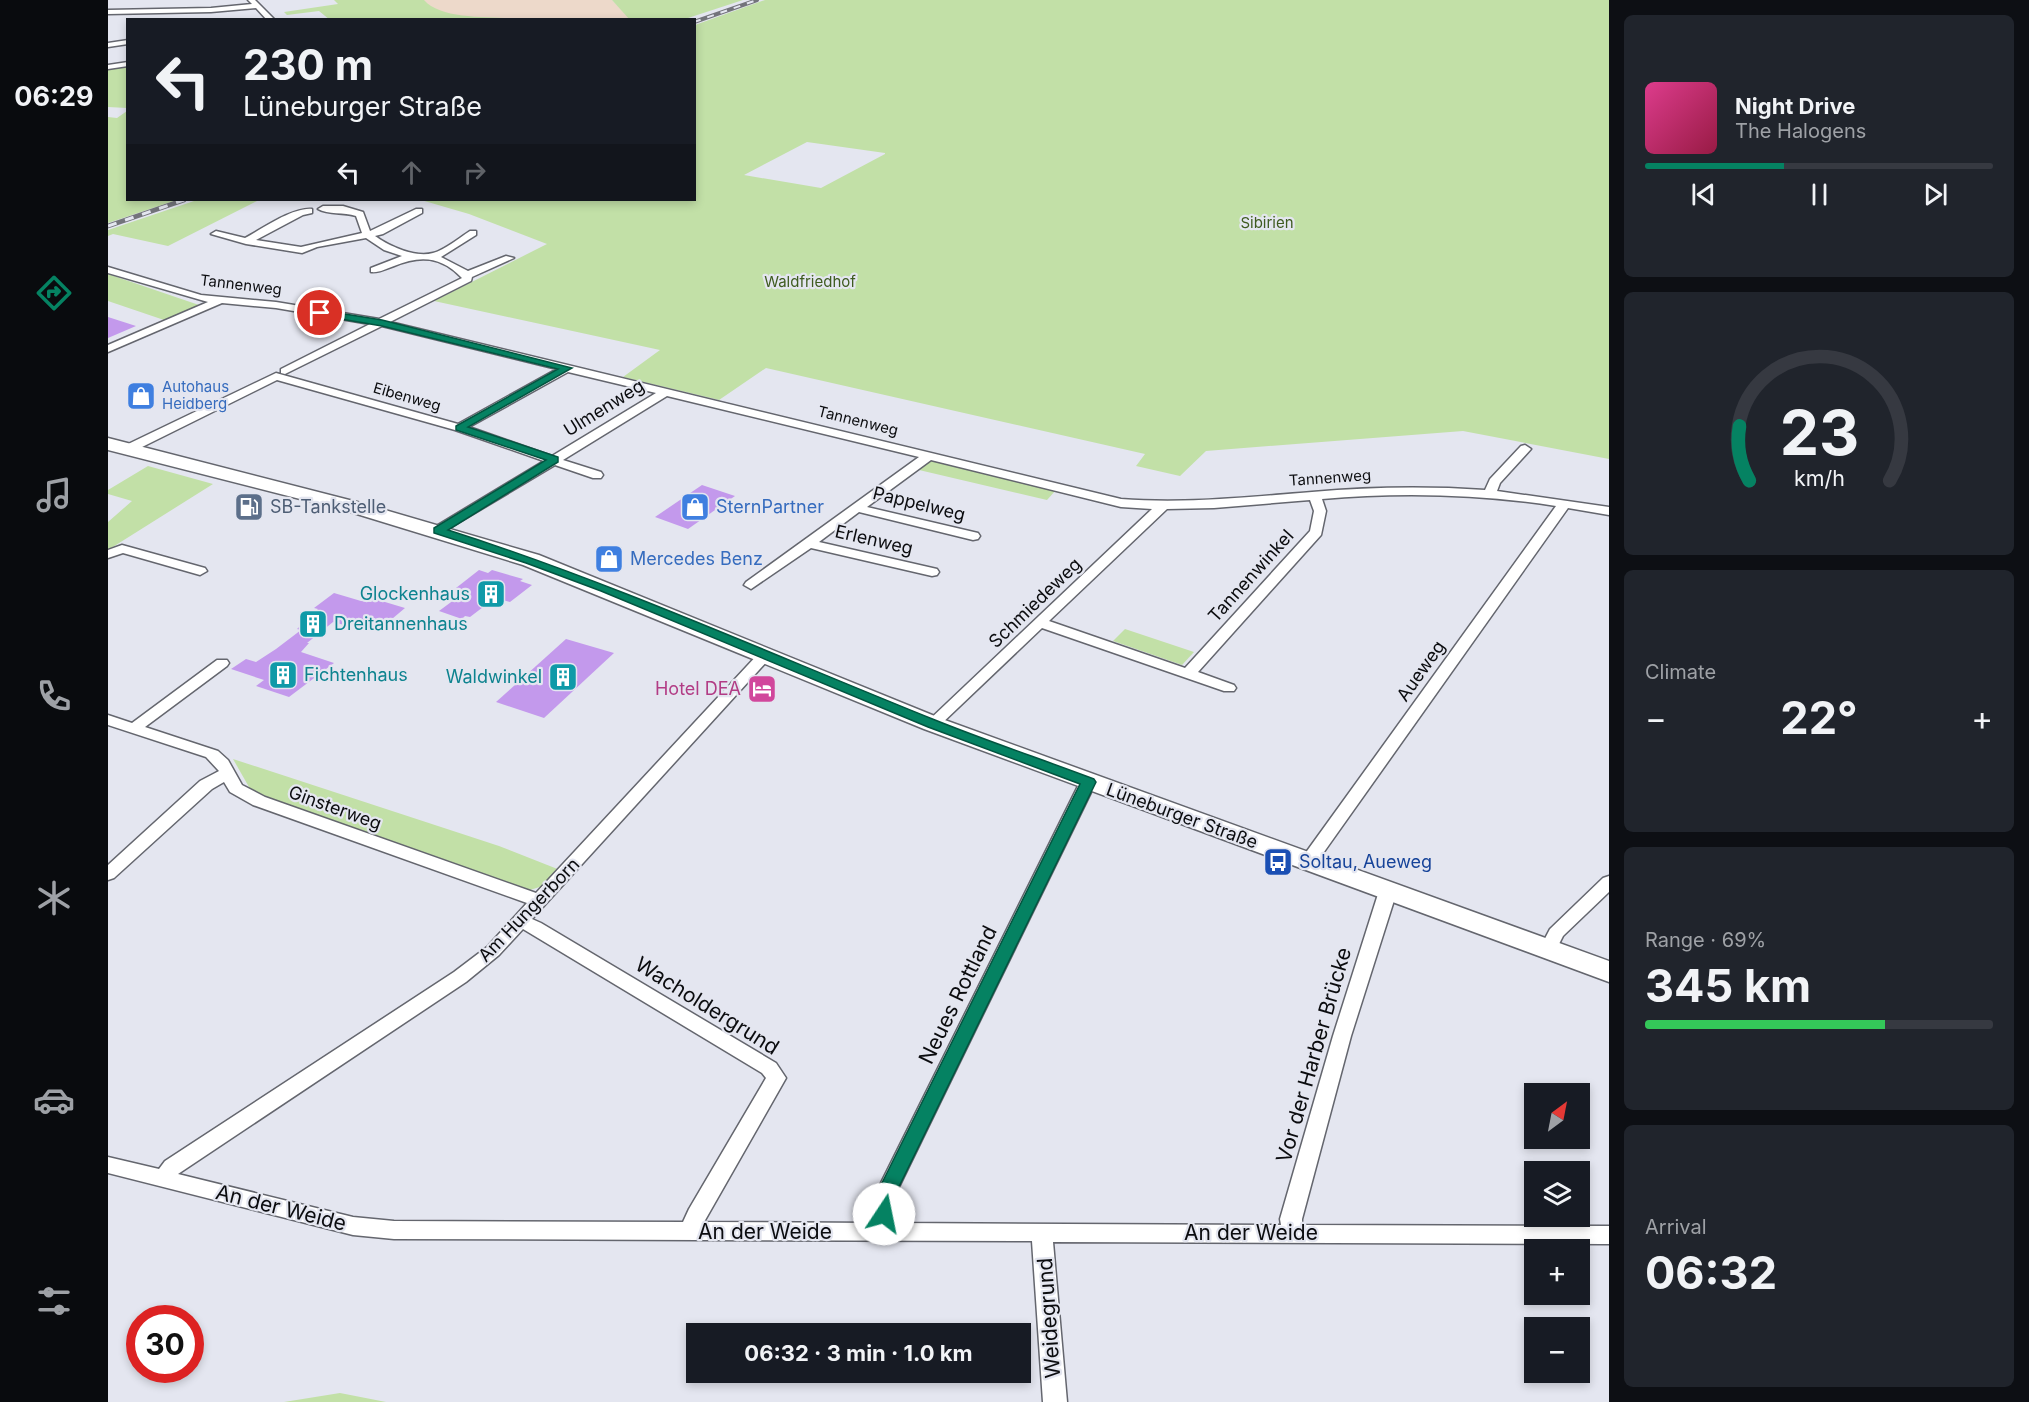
<!DOCTYPE html>
<meta charset="utf-8">
<style>
body{margin:0;font-family:Inter,sans-serif;background:#20242c;color:#f1f3f6;height:100vh;display:flex;flex-direction:column;font-size:22px;white-space:nowrap}
*{box-sizing:border-box;margin:0}
p{font-size:20px;color:#9ea1a6}
.icon{flex:none;width:33px;height:33px;fill:none;stroke:currentColor;stroke-width:2;stroke-linecap:round;stroke-linejoin:round}
.map{position:relative;flex:1;overflow:hidden}
.sheet{display:flex;flex-direction:column;gap:15px;padding:15px;background:#0d0f14;width:420px}
.sheet>*{flex:none}
.banner{position:absolute;left:18px;top:18px;width:570px;height:183px;border-radius:0px;box-shadow:0 3px 9px #0003;background:#171b24;color:#f1f3f6;overflow:hidden}
.needle{width:39px;rotate:32deg}
.controls{position:absolute;left:1416px;top:1083px;display:grid;gap:12px}
.controls a{display:grid;place-items:center;width:66px;height:66px;border-radius:0px;background:#171b24;box-shadow:0 3px 9px #0003;font-size:30px}
.speed{position:absolute;left:18px;top:1305px;display:flex;gap:12px;font-size:30px;font-weight:700;text-align:center}
.speed>*{display:grid;place-content:center;width:78px;height:78px;border-radius:50%;background:#171b24;box-shadow:0 3px 9px #0003;line-height:1}
.speed .limit{border:9px solid #d22;background:#fff;color:#111}
.pin{position:absolute;display:grid;place-items:center;width:51px;height:51px;color:#fff;margin:-26px;border:3px solid #fff;border-radius:50%;box-shadow:0 2px 6px #0007}
.me{position:absolute;width:66px;margin:-33px;rotate:11deg;stroke-linejoin:round;filter:drop-shadow(0 0 4px #0008)}
.turn{display:flex;align-items:center;gap:21px;height:126px;padding:0 18px;font-size:27px}
.turn .icon{width:78px;height:78px;stroke-width:2.5}
.turn b{display:block;font-size:42px;line-height:51px}
.lanes{display:flex;align-items:center;height:57px;padding:0 18px;background:#0003;justify-content:center;gap:30px;direction:ltr}
.lanes .off{opacity:.35}
.big{font-size:45px;font-weight:700;line-height:1.1}
.sheet .card{flex:1;display:flex;flex-direction:column;justify-content:center;gap:9px;min-width:0;padding:0 21px;border-radius:9px;background:#20242c}
.sheet .dial{align-items:center;gap:0}
.dial svg{height:156px;overflow:visible;fill:none;stroke:#363941;stroke-width:7;stroke-linecap:round;text-anchor:middle}
.dial text{fill:#f1f3f6;stroke:none}
.song{display:flex;align-items:center;gap:18px}
.cover{width:72px;height:72px;border-radius:9px;background:linear-gradient(135deg,hsl(330 70% 55%),hsl(340 70% 35%))}
.played{height:6px;border-radius:3px;background:linear-gradient(90deg,#058262 40%,#363941 40%)}
.keys{display:flex;justify-content:space-around;direction:ltr}
.heat{display:flex;justify-content:space-between;align-items:center;font-size:33px;direction:ltr}
.charge{height:9px;border-radius:4px;background:linear-gradient(90deg,#34c759 69%,#363941 0)}
.trip{position:absolute;left:578px;top:1323px;width:345px;height:60px;border-radius:0px;background:#171b24;box-shadow:0 3px 9px #0003;font-weight:700;line-height:60px;text-align:center}
main{display:flex;flex:1;min-height:0}
.tab-bar{display:flex;flex-direction:column;width:108px;justify-content:space-around;align-items:center;background:#090b0e;color:#9ea1a6}
.tab-bar .icon{width:42px;height:42px}
.tab-bar .on{color:#058262}
.tab-bar b{font-size:27px;color:#f1f3f6}
.map>svg:first-child{display:block}
.medical{fill:#edd9ca}
.green{fill:#c2e0a7;fill-rule:evenodd}
.building{fill:#c399ec}
.lines{fill:none;stroke-linecap:round;stroke-linejoin:round}
.street-casing{stroke:#64666e;stroke-width:3}
.primary-casing{stroke:#64666e;stroke-width:3}
.street{fill:#fff;fill-rule:evenodd}
.primary{fill:#fff;fill-rule:evenodd}
.rail-far1-casing{stroke:#73747b;stroke-width:4}
.rail-casing{stroke:#73747b;stroke-width:4.5}
.rail-far1{stroke:#e4e6f0;stroke-width:2;stroke-dasharray:7;stroke-linecap:butt}
.rail{stroke:#e4e6f0;stroke-width:3;stroke-dasharray:9;stroke-linecap:butt}
.route{fill:#058262;stroke:#035440;stroke-width:1.5}
.labels{text-anchor:middle;stroke-width:4.5;stroke-linejoin:round;paint-order:stroke}
.far-park-label{font-size:15px;fill:#3e5b1f;stroke:#e4e6f0}
.far-street-label{font-size:15px;fill:#0b0c0f;stroke:#e4e6f0}
.far-shop-label{font-size:15px;fill:#366cbe;stroke:#e4e6f0;text-anchor:start}
.street-label{font-size:18px;fill:#0b0c0f;stroke:#e4e6f0}
.service-label{font-size:18px;fill:#4e5e75;stroke:#e4e6f0;text-anchor:start}
.shop-label{font-size:18px;fill:#366cbe;stroke:#e4e6f0;text-anchor:start}
.culture-label{font-size:18px;fill:#0d838f;stroke:#e4e6f0;text-anchor:end}
.hotel-label{font-size:18px;fill:#b23c85;stroke:#e4e6f0;text-anchor:end}
.transit-label{font-size:18px;fill:#164399;stroke:#e4e6f0;text-anchor:start}
.near-street-label{font-size:21px;fill:#0b0c0f;stroke:#e4e6f0}
</style>
<main>
<nav class="tab-bar">
<b>06:29</b>
<svg class="icon on" aria-label="directions" viewBox="0 0 24 24"><path d="M12 3l9 9-9 9-9-9zM9 14v-3h6M13 9l2 2-2 2"/></svg>
<svg class="icon" aria-label="music" viewBox="0 0 24 24"><path d="M9 18V5l10-2v13"/><circle cx="6" cy="18" r="3"/><circle cx="16" cy="16" r="3"/></svg>
<svg class="icon" aria-label="phone" viewBox="0 0 24 24"><path d="M5 4h4l2 5-3 2q2 4 5 5l2-3 5 2v4C11 20 4 13 5 4z"/></svg>
<svg class="icon" aria-label="climate" viewBox="0 0 24 24"><path d="M12 3v18M4 7l16 10M4 17L20 7"/></svg>
<svg class="icon" aria-label="car" viewBox="0 0 24 24"><path d="M5 17H2v-5l4-1 3-4h7l3 4 3 1v5h-3M9 17h6M6 11h13"/><circle cx="7" cy="17" r="2"/><circle cx="17" cy="17" r="2"/></svg>
<svg class="icon" aria-label="filters" viewBox="0 0 24 24"><path d="M4 7h16M4 17h16"/><circle cx="9" cy="7" r="2"/><circle cx="15" cy="17" r="2"/></svg>
</nav>
<div class="map">
<svg width="1501" height="1402" viewBox="0 0 1501 1402">
<rect width="100%" height="100%" fill="#e4e6f0"/>
<!-- medical -->
<path class="medical" d="M303,0H504L522,19H327Z"/>
<!-- green -->
<g class="green">
<path d="M226,0H316C334,21 387,16 414,19L222,20L211,11L179,15L176,12L230,4Z"/>
<path d="M504,0H635L577,19L522,20Z"/>
<path d="M657,0H1501V459L1355,431L1098,451L1072,476L1028,466L1037,454L658,368L611,400L515,377L552,350L326,301L439,244L361,214L313,200H586L587,25ZM699,142L777,153V154L713,188L636,175Z"/>
<path d="M19,66V108L0,107V68Z"/>
<path d="M19,111L20,200H69L0,223V117L9,118Z"/>
<path d="M89,200H151L60,246L5,234L0,236V230Z"/>
<path d="M0,274L91,305L56,320L0,301Z"/>
<path d="M824,460L948,490L939,500L811,470Z"/>
<path d="M40,466L105,484L0,550V522L24,501L0,494V490Z"/>
<path d="M1017,629L1086,652L1074,665L1005,641Z"/>
<path d="M125,759L391,846L452,870L438,885L422,890L145,794Z"/>
<path d="M232,1393L278,1402H176Z"/>
</g>
<!-- building -->
<g class="building">
<path d="M0,317L28,326L0,338Z"/>
<path d="M594,485L627,496L580,529L547,517Z"/>
<path d="M371,570L380,573L384,570L415,579L412,581L424,585L402,602L387,598L362,617L357,616L354,619L331,611L358,591L348,588Z"/>
<path d="M226,593L253,601L263,602L267,599L297,608L278,624L241,621L236,625L225,622L199,643H201L193,652L226,663L181,697L148,686L156,680L123,669L138,659L148,662L168,649L193,630L189,629L210,609L206,608Z"/>
<path d="M458,639L506,653L436,718L388,702Z"/>
</g>
<g class="lines">
<!-- street casing -->
<g class="street-casing">
<g id="street">
<path d="M140,0H147L167,20H159L148,8L103,12L0,14V10L103,8L144,4Z"/>
<path d="M20,40V44L0,47V43Z"/>
<path d="M20,62V66L0,69V65Z"/>
<path d="M235,206L255,212L262,231L308,209H314V213L275,234L267,236C281,246 307,258 325,253C337,250 351,238 362,231H368V235L333,257L360,271L398,256L406,258L364,277L363,281L282,322L1013,499C1077,504 1140,497 1204,492C1261,487 1319,486 1377,490L1382,479L1413,446L1417,445L1423,449L1392,483L1389,491L1501,507V515L1460,508L1206,866H1194L1192,862L1194,858L1448,506C1371,494 1292,492 1214,499L1218,511L1213,535L1090,672L1126,685L1128,688L1126,691H1116L934,628L830,727H820L817,724L820,721L1044,509L1013,507L823,460L759,507L870,533L872,536L870,539L865,540L751,512L711,542L829,569L831,572L829,575L824,576L703,548L643,589L636,585L638,582L811,457L559,396L455,460L493,472L495,475L493,478H485L447,465L330,535L325,534L324,531L325,528L436,461L347,430L169,380L24,452H16V446L168,373L350,424L449,369L274,326L177,374L173,373V369L262,324L168,308L114,303L0,352V345L100,302L0,273V267L93,295L168,302L271,319L354,278C333,256 312,255 286,266C278,269 271,273 263,272V268L294,256L276,250L258,238L209,247L194,253L138,244L103,234L108,231L137,238C154,229 185,207 204,209V213L195,215L148,240L193,247L254,233L248,216C236,212 220,215 210,209L215,206ZM460,372L548,393L444,456L361,427ZM1202,500L1206,511L1202,531L1077,668L941,621L1059,509L1106,508Z"/>
<path d="M14,545L97,568L99,571L92,575L15,553L0,558V550Z"/>
<path d="M657,651L664,655L662,658L424,919L433,923L668,1063L678,1078L596,1222L766,1223L767,1195L972,782L980,777L988,782L787,1195V1223L1173,1225L1172,1219L1225,1036L1271,891L1274,887H1286L1289,891L1243,1036L1194,1219V1225L1501,1226V1244L945,1242L959,1402H935L924,1241L286,1239L245,1235L0,1173V1157L51,1169L57,1161L346,972L379,947L419,903L145,805L122,792L116,782L104,789L6,878L0,880V865L92,781L111,771L98,757L0,725V715L24,723L109,660H119L121,663L119,666L37,727L110,751L120,760L134,785L157,797L428,893L652,652ZM415,929L654,1073L658,1078L581,1209L575,1222L286,1221L245,1217L70,1174L358,982L391,955Z"/>
<path d="M1501,876V892L1455,936L1446,954L1440,956L1434,954L1431,950L1442,929L1495,878Z"/>
</g>
</g>
<!-- primary casing -->
<g class="primary-casing">
<path id="primary" d="M0,438L253,503L431,555L834,719L1501,961V982L816,729L415,565L239,511L0,450Z"/>
</g>
<!-- street -->
<use href="#street" class="street"/>
<!-- primary -->
<use href="#primary" class="primary"/>
<!-- rail-far1 casing -->
<g class="rail-far1-casing">
<path id="rail-far1" d="M586,22L649,0"/>
</g>
<!-- rail casing -->
<g class="rail-casing">
<path id="rail" d="M0,226L76,200"/>
</g>
<!-- rail-far1 -->
<use href="#rail-far1" class="rail-far1"/>
<!-- rail -->
<use href="#rail" class="rail"/>
</g>
<!-- route -->
<path class="route" d="M212,310L274,320L464,368L360,427L450,457V462L340,530C506,583 665,655 827,720C879,741 933,759 986,779L988,782L787,1195L786,1214L783,1219L776,1222L770,1219L767,1214L768,1195L972,784L820,727L493,591L418,563L326,533V528L438,460L348,430V426L450,369L274,326L209,315L207,313Z"/>
<!-- icons -->
<defs>
<g id="shop-square" transform="scale(1.5)"><rect x="-9" y="-9" width="18" height="18" rx="4" fill="#3f7fe0" stroke="#e4e6f0"/><path d="M-5-2.5h2.3a2.7 3.5 0 0 1 5.4 0H5L5.5 6h-11ZM-1.5-2.5h3a1.5 2.3 0 0 0-3 0Z" fill="#fff"/></g>
<g id="fuel-square" transform="scale(1.5)"><rect x="-9" y="-9" width="18" height="18" rx="4" fill="#5c6f8a" stroke="#e4e6f0"/><path d="M-5.5-6h7V0h2V4h1.3V-2.5L3-4.5l.8-.8L6-3V5H2.5V1h-1V6h-7ZM-4.2-4.7v3.2H.2V-4.7Z" fill="#fff"/></g>
<g id="building-square" transform="scale(1.5)"><rect x="-9" y="-9" width="18" height="18" rx="4" fill="#0f9aa8" stroke="#e4e6f0"/><path d="M-4-6H4V6H1V3H-1V6H-4ZM-2.5-4.3h1.7v1.8h-1.7ZM.8-4.3h1.7v1.8H.8ZM-2.5-1h1.7V.8h-1.7ZM.8-1h1.7V.8H.8Z" fill="#fff"/></g>
<g id="hotel-square" transform="scale(1.5)"><rect x="-9" y="-9" width="18" height="18" rx="4" fill="#d1479c" stroke="#e4e6f0"/><path d="M-6-4.5h1.5V1H6V5H4.5V3h-9V5H-6ZM-4 0a1.8 1.8 0 1 1 3.6 0ZM.5 0V-2.5h3Q6-2.5 6 0Z" fill="#fff"/></g>
<g id="bus-square" transform="scale(1.5)"><rect x="-9" y="-9" width="18" height="18" rx="4" fill="#1a4fb4" stroke="#e4e6f0"/><path d="M-5-6H5V4H4V6H2V4H-2V6H-4V4H-5ZM-3.5-4V0h7V-4ZM-3.5 1.2v1.5H-2V1.2ZM2 1.2v1.5H3.5V1.2Z" fill="#fff"/></g>
</defs>
<g fill-rule="evenodd">
<use href="#shop-square" x="33" y="396"/>
<use href="#fuel-square" x="141" y="507"/>
<use href="#shop-square" x="587" y="507"/>
<use href="#shop-square" x="501" y="559"/>
<use href="#building-square" x="383" y="594"/>
<use href="#building-square" x="205" y="624"/>
<use href="#building-square" x="175" y="675"/>
<use href="#building-square" x="455" y="677"/>
<use href="#hotel-square" x="654" y="689"/>
<use href="#bus-square" x="1170" y="862"/>
</g>
<g class="labels">
<!-- far-park labels -->
<g class="far-park-label">
<text x="1159" y="228">Sibirien</text>
<text x="702" y="287">Waldfriedhof</text>
</g>
<!-- far-street labels -->
<g class="far-street-label">
<text transform="translate(133 285) rotate(7)" y="5">Tannenweg</text>
<text transform="translate(299 397) rotate(16)" y="5">Eibenweg</text>
<text transform="translate(750 421) rotate(14)" y="5">Tannenweg</text>
<text transform="translate(1222 478) rotate(-4)" y="5">Tannenweg</text>
</g>
<!-- far-shop labels -->
<g class="far-shop-label">
<text x="54" y="392">Autohaus<tspan x="54" dy="17">Heidberg</tspan></text>
</g>
<!-- street labels -->
<g class="street-label">
<text transform="translate(496 408) rotate(-32)" y="6">Ulmenweg</text>
<text transform="translate(811 504) rotate(14)" y="6">Pappelweg</text>
<text transform="translate(766 540) rotate(13)" y="6">Erlenweg</text>
<text transform="translate(1143 576) rotate(-48)" y="6">Tannenwinkel</text>
<text transform="translate(927 603) rotate(-44)" y="6">Schmiedeweg</text>
<text transform="translate(1313 671) rotate(-55)" y="6">Aueweg</text>
<text transform="translate(227 808) rotate(20)" y="6">Ginsterweg</text>
<text transform="translate(1074 816) rotate(20)" y="6">Lüneburger Straße</text>
<text transform="translate(421 910) rotate(-46)" y="6">Am Hungerborn</text>
</g>
<!-- service labels -->
<g class="service-label">
<text x="162" y="513">SB-Tankstelle</text>
</g>
<!-- shop labels -->
<g class="shop-label">
<text x="608" y="513">SternPartner</text>
<text x="522" y="565">Mercedes Benz</text>
</g>
<!-- culture labels -->
<g class="culture-label">
<text x="362" y="600">Glockenhaus</text>
<text x="226" y="630" text-anchor="start">Dreitannenhaus</text>
<text x="196" y="681" text-anchor="start">Fichtenhaus</text>
<text x="434" y="683">Waldwinkel</text>
</g>
<!-- hotel labels -->
<g class="hotel-label">
<text x="633" y="695">Hotel DEA</text>
</g>
<!-- transit labels -->
<g class="transit-label">
<text x="1191" y="868">Soltau, Aueweg</text>
</g>
<!-- near-street labels -->
<g class="near-street-label">
<text transform="translate(850 995) rotate(-64)" y="7">Neues Rottland</text>
<text transform="translate(599 1006) rotate(32)" y="7">Wacholdergrund</text>
<text transform="translate(1206 1055) rotate(-74)" y="7">Vor der Harber Brücke</text>
<text transform="translate(173 1208) rotate(14)" y="7">An der Weide</text>
<text x="657" y="1239">An der Weide</text>
<text x="1143" y="1240">An der Weide</text>
<text transform="translate(941 1318) rotate(-94)" y="7">Weidegrund</text>
</g>
</g>
</svg>
<div class="controls">
<a><svg class="needle" viewBox="-14 -14 28 28"><path d="M0-13l5 13h-10z" fill="#e53935"/><path d="M0 13l5-13h-10z" fill="#9ea1a6"/></svg></a>
<a><svg class="icon" aria-label="layers" viewBox="0 0 24 24"><path d="M12 4l9 5-9 5-9-5zM3 14l9 5 9-5"/></svg></a>
<a>+</a>
<a>−</a>
</div>
<div class="speed"><div class="limit">30</div></div>
<div class="pin" style="left:212px;top:313px;background:#d93025"><svg class="icon" aria-label="arrive" viewBox="0 0 24 24"><path d="M6 21V4h12l-3 4 3 4H6"/></svg></div>
<svg class="me" style="left:776px;top:1214px" viewBox="-20 -20 40 40"><circle r="19" fill="#fff"/><path d="M0-13L10 11 0 6-10 11z" fill="#058262"/></svg>
<div class="trip">06:32 · 3 min · 1.0 km</div>
<div class="banner">
<div class="turn"><svg class="icon" aria-label="left" viewBox="0 0 24 24"><path d="M17 20v-9H6M10 6l-5 5 5 5"/></svg><div><b>230 m</b>Lüneburger Straße</div></div>
<div class="lanes"><svg class="icon" aria-label="left" viewBox="0 0 24 24"><path d="M17 20v-9H6M10 6l-5 5 5 5"/></svg><svg class="icon off" aria-label="ahead" viewBox="0 0 24 24"><path d="M12 20V5M6 11l6-6 6 6"/></svg><svg class="icon off" aria-label="right" viewBox="0 0 24 24"><path d="M7 20v-9h11M14 6l5 5-5 5"/></svg></div>
</div>
</div>
<section class="sheet">
<div class="card">
<div class="song"><i class="cover"></i><div><b>Night Drive</b><p>The Halogens</p></div></div>
<div class="played"></div>
<div class="keys"><svg class="icon" aria-label="previous" viewBox="0 0 24 24"><path d="M18 5L8 12l10 7zM5 5v14"/></svg><svg class="icon" aria-label="pause" viewBox="0 0 24 24"><path d="M8 5v14M16 5v14"/></svg><svg class="icon" aria-label="next" viewBox="0 0 24 24"><path d="M6 5l10 7-10 7zM19 5v14"/></svg></div>
</div>
<div class="card dial"><svg viewBox="0 0 100 80">
<path d="M14 69A42 42 0 1 1 86 69"/>
<path d="M14 69A42 42 0 0 1 9 41" stroke="#058262"/>
<text x="50" y="56" font-size="32" font-weight="700">23</text>
<text x="50" y="72" font-size="11">km/h</text>
</svg></div>
<div class="card"><p>Climate</p>
<div class="heat"><a>−</a><b class="big">22°</b><a>+</a></div>
</div>
<div class="card"><p>Range · 69%</p><b class="big">345 km</b><div class="charge"></div></div>
<div class="card"><p>Arrival</p><b class="big">06:32</b></div>
</section>
</main>
